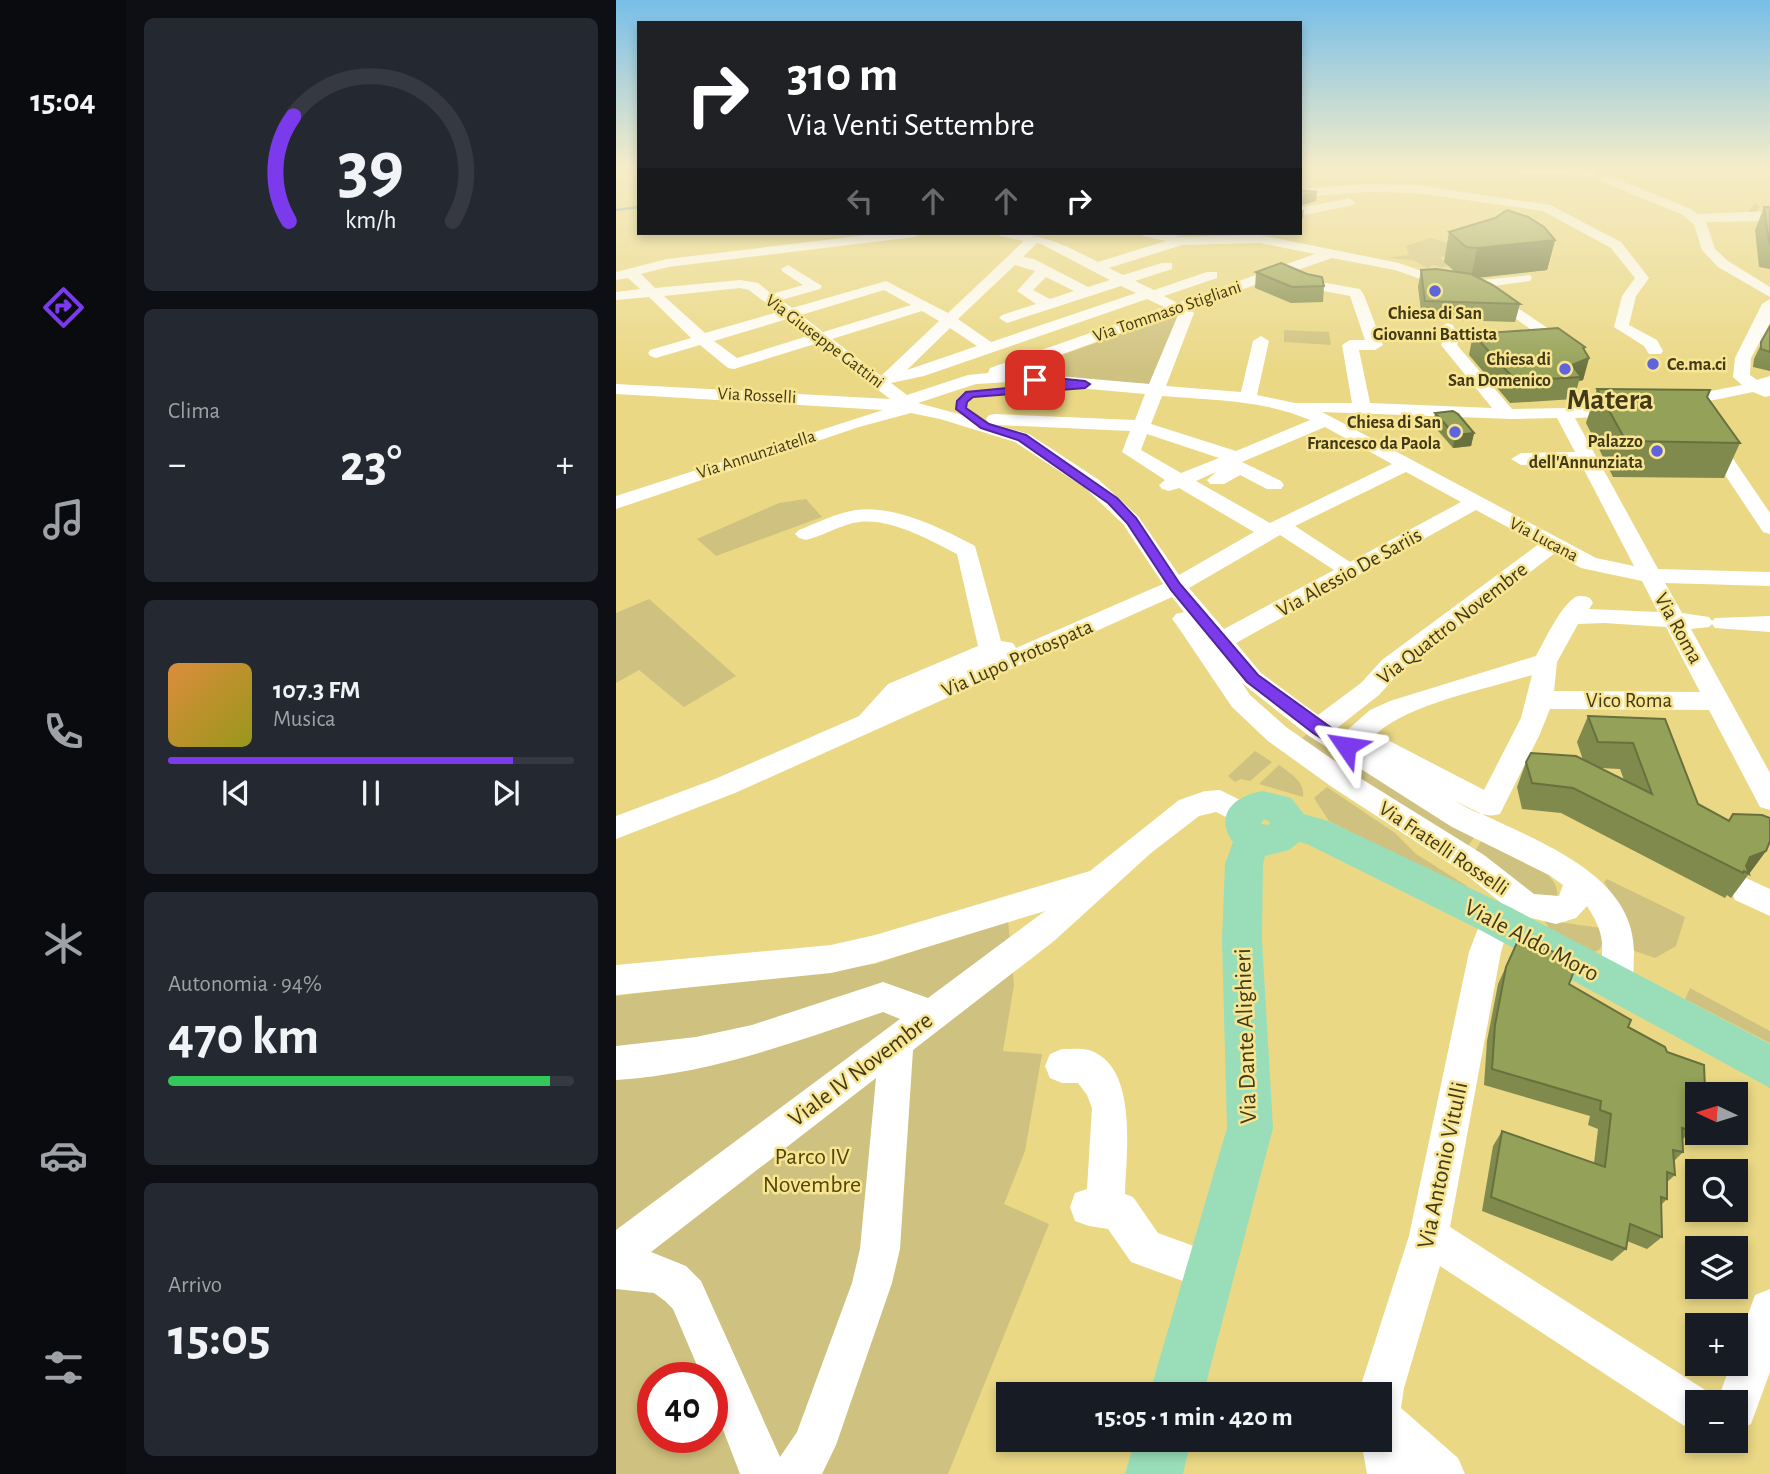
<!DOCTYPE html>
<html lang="it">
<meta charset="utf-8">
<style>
body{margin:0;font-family:"Alegreya Sans",sans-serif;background:#242831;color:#f1f3f6;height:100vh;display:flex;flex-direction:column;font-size:26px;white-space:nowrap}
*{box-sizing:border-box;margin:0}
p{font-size:23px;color:#9ea1a6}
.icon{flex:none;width:38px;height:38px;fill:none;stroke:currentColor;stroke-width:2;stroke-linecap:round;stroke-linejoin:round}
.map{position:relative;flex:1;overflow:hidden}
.sheet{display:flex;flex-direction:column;gap:18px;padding:18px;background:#0d0f14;width:490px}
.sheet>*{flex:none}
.guide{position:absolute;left:21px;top:21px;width:665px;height:214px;border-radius:0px;box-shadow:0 4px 10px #0003;background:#202124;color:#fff;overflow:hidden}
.needle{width:46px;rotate:274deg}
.buttons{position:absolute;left:1069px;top:1082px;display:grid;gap:14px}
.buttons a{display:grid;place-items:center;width:63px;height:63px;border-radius:0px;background:#171b24;box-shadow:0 4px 10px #0003;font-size:35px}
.speed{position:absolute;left:21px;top:1362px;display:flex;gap:14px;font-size:35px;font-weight:700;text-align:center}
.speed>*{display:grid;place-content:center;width:91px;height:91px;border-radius:50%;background:#171b24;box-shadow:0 4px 10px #0003;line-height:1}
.speed .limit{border:10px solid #d22;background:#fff;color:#111}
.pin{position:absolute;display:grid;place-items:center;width:60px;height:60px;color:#fff;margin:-30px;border-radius:14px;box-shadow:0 4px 10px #0006}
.me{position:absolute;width:77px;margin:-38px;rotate:302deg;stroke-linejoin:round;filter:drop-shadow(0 0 5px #0008)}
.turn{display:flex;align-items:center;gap:24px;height:147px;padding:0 35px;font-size:32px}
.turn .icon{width:91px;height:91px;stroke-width:2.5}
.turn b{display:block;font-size:49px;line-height:60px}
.lanes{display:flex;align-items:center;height:66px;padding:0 35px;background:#0003;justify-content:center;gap:35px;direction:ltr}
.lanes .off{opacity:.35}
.big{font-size:52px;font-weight:700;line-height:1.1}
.sheet .card{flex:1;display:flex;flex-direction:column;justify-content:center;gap:10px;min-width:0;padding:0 24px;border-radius:10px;background:#242831}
.sheet .dial{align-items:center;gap:0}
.dial svg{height:182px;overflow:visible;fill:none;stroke:#363941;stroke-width:7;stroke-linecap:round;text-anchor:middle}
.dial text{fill:#f1f3f6;stroke:none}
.song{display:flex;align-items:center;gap:21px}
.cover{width:84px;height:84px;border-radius:10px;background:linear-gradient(135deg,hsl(30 70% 55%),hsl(60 70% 35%))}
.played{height:7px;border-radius:4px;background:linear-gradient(90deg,#7c3aed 85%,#363941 85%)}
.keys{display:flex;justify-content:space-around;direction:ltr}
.heat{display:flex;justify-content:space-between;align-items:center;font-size:38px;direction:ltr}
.charge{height:10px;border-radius:5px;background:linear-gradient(90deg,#34c759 94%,#363941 0)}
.trip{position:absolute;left:380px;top:1382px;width:396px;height:70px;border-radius:0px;background:#171b24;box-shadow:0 4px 10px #0003;font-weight:700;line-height:70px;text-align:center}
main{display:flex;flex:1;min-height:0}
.tabs{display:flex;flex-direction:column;width:126px;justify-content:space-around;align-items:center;background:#090b0e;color:#9ea1a6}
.tabs .icon{width:49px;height:49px}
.tabs .selected{color:#7c3aed}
.tabs b{font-size:32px;color:#f1f3f6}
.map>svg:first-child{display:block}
.green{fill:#cfc17f;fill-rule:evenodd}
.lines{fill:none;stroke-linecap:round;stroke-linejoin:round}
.stream{stroke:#60a1a9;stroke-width:2.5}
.minor-tunnel{stroke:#c8b86f;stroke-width:13;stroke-dasharray:13 6;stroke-linecap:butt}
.minor{fill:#fff;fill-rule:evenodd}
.major{fill:#9adeb9;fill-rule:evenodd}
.wall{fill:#7f8a4c;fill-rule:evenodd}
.shaded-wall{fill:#68713e}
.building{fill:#94a158;stroke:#68713e;stroke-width:2}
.route{fill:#7c3aed;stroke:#51269a;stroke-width:2}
.poi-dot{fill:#5f64dc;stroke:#f7e592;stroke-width:2.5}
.labels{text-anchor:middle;stroke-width:5;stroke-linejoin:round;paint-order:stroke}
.far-street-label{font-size:18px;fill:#413917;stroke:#f7e592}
.far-poi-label{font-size:18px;font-weight:bold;fill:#413917;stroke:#f7e592;text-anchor:end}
.street-label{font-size:21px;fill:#413917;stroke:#f7e592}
.near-street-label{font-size:24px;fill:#413917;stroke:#f7e592}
.near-park-label{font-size:24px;fill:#514608;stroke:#f7e592}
.far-town-label{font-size:30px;font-weight:bold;fill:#413917;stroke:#f7e592}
</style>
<main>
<nav class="tabs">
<b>15:04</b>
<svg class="icon selected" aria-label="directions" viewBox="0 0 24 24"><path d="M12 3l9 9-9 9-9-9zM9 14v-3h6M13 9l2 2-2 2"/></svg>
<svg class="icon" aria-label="music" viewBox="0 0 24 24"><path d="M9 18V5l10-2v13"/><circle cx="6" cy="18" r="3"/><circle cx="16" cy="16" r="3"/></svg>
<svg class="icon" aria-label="phone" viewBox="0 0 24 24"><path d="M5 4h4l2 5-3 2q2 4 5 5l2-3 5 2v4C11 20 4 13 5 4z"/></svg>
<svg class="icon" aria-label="climate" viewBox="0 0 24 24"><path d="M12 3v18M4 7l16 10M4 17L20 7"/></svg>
<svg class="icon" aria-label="car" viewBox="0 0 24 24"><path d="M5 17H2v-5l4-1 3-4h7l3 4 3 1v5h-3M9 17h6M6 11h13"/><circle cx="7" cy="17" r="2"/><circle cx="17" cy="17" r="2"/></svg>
<svg class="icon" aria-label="filters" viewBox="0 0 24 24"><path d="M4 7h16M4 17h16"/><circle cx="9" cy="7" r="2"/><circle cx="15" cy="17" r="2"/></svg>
</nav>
<section class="sheet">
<div class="card dial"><svg viewBox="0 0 100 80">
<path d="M14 69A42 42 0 1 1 86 69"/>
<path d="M14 69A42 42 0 0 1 16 23" stroke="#7c3aed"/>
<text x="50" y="56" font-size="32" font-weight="700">39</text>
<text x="50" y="72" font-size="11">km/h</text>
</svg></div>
<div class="card"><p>Clima</p>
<div class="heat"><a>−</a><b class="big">23°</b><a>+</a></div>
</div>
<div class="card">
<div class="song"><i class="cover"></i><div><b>107.3 FM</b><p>Musica</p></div></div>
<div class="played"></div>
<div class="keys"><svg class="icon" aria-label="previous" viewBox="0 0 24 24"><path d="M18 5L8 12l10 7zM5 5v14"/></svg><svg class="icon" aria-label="pause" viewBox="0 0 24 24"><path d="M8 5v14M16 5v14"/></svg><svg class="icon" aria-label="next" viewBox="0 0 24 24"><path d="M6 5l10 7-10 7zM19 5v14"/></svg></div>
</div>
<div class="card"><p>Autonomia · 94%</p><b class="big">470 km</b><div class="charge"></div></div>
<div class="card"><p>Arrivo</p><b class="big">15:05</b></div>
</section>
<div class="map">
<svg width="1154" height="1474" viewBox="0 0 1154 1474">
<rect width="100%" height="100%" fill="#ead885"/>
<!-- green -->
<g class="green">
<path d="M814,238L865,251L824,257L832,266L826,268L818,265L812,268L797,260L771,258L793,255L790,246Z"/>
<path d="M557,315L563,316L534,384L406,375L402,371Z"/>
<path d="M668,330L713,332L715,345L668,342Z"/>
<path d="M190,499L206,517L100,556L81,539L163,503Z"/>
<path d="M33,599L120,676L68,707L23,670L0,683V613Z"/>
<path d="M694,732L860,835L848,851L682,741Z"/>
<path d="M639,751L656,762L634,781L625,779L619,782L612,776Z"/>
<path d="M663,765C675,774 689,781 687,797L643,784Z"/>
<path d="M711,787L779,833L800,854L851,886L849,891L713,821L698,798Z"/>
<path d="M867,838C887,849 951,872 940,899L929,902L856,856Z"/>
<path d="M991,879L1069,917L1060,946L1039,958L1016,950L1009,916L988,882Z"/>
<path d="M392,920L398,985L387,1051L426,1054L409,1151L388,1204L433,1224L332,1474H0V996L259,964ZM37,1377H96V1437H37Z"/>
<path d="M928,920L985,928L987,941L984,949L975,954L937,935Z"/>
<path d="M1074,988L1154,1031V1043L1069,999Z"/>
</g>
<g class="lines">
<!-- stream -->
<path class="stream" d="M0,210L23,207"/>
<!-- minor-tunnel -->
<path class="minor-tunnel" d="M1135,208L1140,212"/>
<!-- minor -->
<g class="minor">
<path d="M894,167L977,168L983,172L977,176L903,173Z"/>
<path d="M991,175L1075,209L1081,214L1154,211V219L1148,221L1090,222L1099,249L1112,261L1154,287V297L1102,267L1086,250L1078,225L1067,215L987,182L985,179Z"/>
<path d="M751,184L801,185L934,205L1005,242L1033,278L1020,296L1013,325L1041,340L1047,351L1045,354H1033L1028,346L998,327L1006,296L1019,278L995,248L927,211L801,193L751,192L684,197V189Z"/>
<path d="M733,198L739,202L737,205L684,216V208Z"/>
<path d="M268,233H306L299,237L52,267L25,274L39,288L124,280L142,283L156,294L187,285L167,272L165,269L172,265L206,286L204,289L165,300L176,308L270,281L332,313L408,241L384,236L383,233C426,233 444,243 482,262L550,241L527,236L526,233H548L567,237L644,235L783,263L823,277L855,281L914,275L916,278L914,281L871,287L958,346L960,349L958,352H946L874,300L852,289L821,285L779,270L716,258L676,272L705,282L744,289L748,295L767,345L759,350H743L754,403L876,408L825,345L827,340L823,328L831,323L837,325L843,340L841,345L896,409L1013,407L1016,411L1007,416L959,418L1042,569L1154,572V586L1049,583L1066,613L1093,617L1096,621L1099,618L1154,616V632L1099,628L1096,624L1093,627L1075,629L1154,773V810L1144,807L1093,710L934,709L923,736L884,814C865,820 848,805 831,796C894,834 1019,863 1018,953C1017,967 1019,981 1013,994L1001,999L989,994C982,978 987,961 986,943C985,929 978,917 971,906L960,918L940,924L899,914L848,873L716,787L652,741L616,707L560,624L556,619L560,614L568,612L556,597L119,793L0,839V816L99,779L243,716L272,684L362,646L341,554C312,539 270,515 237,523C221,527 206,536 190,540L183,538L179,534L183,530C201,523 220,513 240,510C279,505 325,528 359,546L385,641L397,643L400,648L547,584L507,524L469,488L399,442L324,419L295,413L243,427L0,509V496L267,410L0,394V384L274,399L202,343L118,369L112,368L84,345L40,358L34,356L32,353L34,350L75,338L33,297L0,300V292L24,289L12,278L0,280V272L51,259ZM421,243L425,244L494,280L472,287L418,259L407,257ZM644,243L699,254L561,303L548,296L601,278V272H591L538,290L519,281L556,269V263H546L507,275L493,268L566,245ZM399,265L419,271L401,291L420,304L386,315L383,318L391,323L505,286L520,293L375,342L342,319ZM669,274L670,279L697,289L734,296L749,340H734L726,345L736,403H679L641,395L653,341L645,336L637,341L625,392L550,386L578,313L573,309ZM430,277L458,291L434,299L417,290ZM124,288L133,290L162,312L89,333L48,296ZM268,290L295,305L207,332L185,315ZM531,299L548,307L374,368L372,373L352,375L291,395L275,383L308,376ZM306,311L323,321L265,376L216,339ZM559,314L562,315L533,384L396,372ZM171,319L192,336L121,358L98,341ZM334,328L361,346L291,370ZM394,382L529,394L519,420L379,414L373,415L370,419L372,422L302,403L360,384ZM546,396C595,400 648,400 694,420L620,451L535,424ZM706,412L895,419L941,418L959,452L905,453L895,459L905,465L965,464L1018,566L980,558ZM381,425L514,431L506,452L549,480L543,485L546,489L553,491L563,488L638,532L563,575L522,516L483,480L413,434ZM709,427L776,464L654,523L580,481L600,472L591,480L594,484H608L624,475L651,489H665L668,485L665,481L626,462ZM531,434L603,458L565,473L525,450ZM790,472L845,502L734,562L679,526ZM860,510L923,544L766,660L745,683L702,715L645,673L620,643ZM664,535L718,570L608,629L573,588ZM939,553L965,568L1026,581L1042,612L973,609L977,603L974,598C969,596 962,595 958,598C943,609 929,640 920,656L774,701L754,710L728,733L721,728L763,695L784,672ZM988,623L1050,627L1084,692L938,691L941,662L962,624ZM916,675L905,718L868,790L760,734C795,703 871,689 916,675ZM626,683L693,736L836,827L933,875L947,885L943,896L918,894L868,855L736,773L670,727L634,695Z"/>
<path d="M1154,299V323L1135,358L1134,375L1141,380L1154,376V396L1149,397L1137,392L1059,408L1053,407L1050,403L1053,399L1126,385L1117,377L1119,358L1146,304Z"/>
<path d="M1094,433L1101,435L1154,513V534L1147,532L1085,439Z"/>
<path d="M604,790L638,807L642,815L638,823L628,826L600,812L583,816L535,853L438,941L297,1050L284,1249L276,1283L220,1445L206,1474H124L96,1401V1377H86L57,1309L49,1301L38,1293L0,1289V1230L284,1019L267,1012C179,1042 94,1074 0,1080V1046L80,1037L136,1025L267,982L312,998L429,911L259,963L215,973L0,995V965L215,945L259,935L474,871L563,800L589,791ZM260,1078L244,1249L236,1283L181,1432L164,1457L85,1281L70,1266L35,1252Z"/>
<path d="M1130,878L1154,889V916L1119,900L1115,891L1119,882Z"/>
<path d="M880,906L891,910L895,919L885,952L834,1227L1097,1395L1100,1402H1082V1432L1067,1425L824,1266L788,1388L785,1408L842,1458L849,1474H751L745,1440H763V1395H743L744,1388L793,1236L853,952L869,910Z"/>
<path d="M446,1049C455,1049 465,1048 473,1050C523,1066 510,1155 509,1194L517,1197L542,1233L608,1257L614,1271L608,1285L594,1291L515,1262L492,1229L473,1226L459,1221L454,1207L459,1193L471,1189L476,1108L471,1095L462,1083H446L434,1078L429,1066L434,1054Z"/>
<path d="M1154,1289V1372L1135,1424L1120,1431V1402H1101L1115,1363H1120V1348L1139,1295Z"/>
</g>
<!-- major -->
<g class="major">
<path d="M647,791L675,798L688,814L712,821L894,907L1154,1044V1088L866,931L691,844L683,842L673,850L649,856L647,864L646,940L657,1128L587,1395H533L611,1128L606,940L609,864L617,842C597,815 619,795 647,791ZM648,819L654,822L653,825L645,824Z"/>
<path d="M519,1440H575L567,1474H509Z"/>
</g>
</g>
<!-- wall -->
<g class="wall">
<path d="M1148,207H1154V269L1143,267L1139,230Z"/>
<path d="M833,232L939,240L931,270L862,278L904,304L899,322L806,319L802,287L805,270L839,272L828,262Z"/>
<path d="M640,272L708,286L707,302L675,303L639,288Z"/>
<path d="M1154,325V371L1137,367L1138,359Z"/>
<path d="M857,334L969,347L968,350L973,358L967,380L963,381L958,399L894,403L853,355Z"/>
<path d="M981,389L1092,397L1124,443L1108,478L997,477L970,423Z"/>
<path d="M819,413L858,433L855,446L837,448L817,425Z"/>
<path d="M972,716L1049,719L1082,804L1113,820L1117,814L1150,851L1115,898L1111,895L1109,898L945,813L906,809L901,787L910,762L967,760L961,742ZM984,768L1004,769L1008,780Z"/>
<path d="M904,936L953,984L1012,1027L1051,1052L1089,1089L1085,1094H1082V1110L1074,1118L1075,1131L1067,1139V1152L1058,1161L1059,1175L1051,1182V1199L1045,1205L1046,1237L1031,1249L1011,1241L1010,1249L996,1261L866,1211L877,1146L886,1131L978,1163L982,1129L972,1125L974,1116L868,1085L871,1041L882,984Z"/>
</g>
<!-- shaded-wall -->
<g class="shaded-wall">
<path d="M701,192L700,201L684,206V197Z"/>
<path d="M688,209L687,218L684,221V213Z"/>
<path d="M939,240L931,270L855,278L861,248Z"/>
<path d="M969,347L965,362L973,358L967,380L963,381L965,377L956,365Z"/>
<path d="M858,433L855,446L837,448L839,435Z"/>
<path d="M1150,851L1133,874L1128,871L1134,857Z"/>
</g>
<!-- building -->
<g class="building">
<path d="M684,190L701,192L684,197Z"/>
<path d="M1148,207H1154V243H1153Z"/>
<path d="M891,210L912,217L928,227L939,240L861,248L850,247L833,232L879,218Z"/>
<path d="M665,263L691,274L706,277L708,286L676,287L640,272Z"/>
<path d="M820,269L855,274L877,285L904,304L809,301L805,270Z"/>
<path d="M1154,326V352L1145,349V342Z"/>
<path d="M942,328L969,347L967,348L973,358L956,365L965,377L900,381L857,334Z"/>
<path d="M981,389L1094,390L1091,397L1124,443L1010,441Z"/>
<path d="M837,411L842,414L858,433L839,435L819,413Z"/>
<path d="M972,716L1049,719L1082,804L1113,821L1117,814L1146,815L1154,818V841L1150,851L1134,857L1130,866L1133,874L1128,871L1127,873L957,788L916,783L910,762L915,753L960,756L1036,794L1017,743L982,742Z"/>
<path d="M904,936L961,963L953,984L1015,1020L1012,1027L1049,1047L1051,1052L1088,1065L1089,1089L1081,1086L1082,1109L1074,1107L1075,1131L1066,1128L1067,1152L1057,1150L1059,1175L1051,1172V1199L1045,1197L1046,1237L1014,1224L1010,1249L875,1197L886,1131L989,1167L995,1114L984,1110L985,1101L876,1069L879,1025L890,967Z"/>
</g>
<!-- sky -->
<linearGradient id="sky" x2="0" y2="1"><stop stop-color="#77bee8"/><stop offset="0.45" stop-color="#f6edc8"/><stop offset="1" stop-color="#f6edc8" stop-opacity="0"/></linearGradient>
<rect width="1154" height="373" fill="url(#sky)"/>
<!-- route -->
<path class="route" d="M419,376L469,381L474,384L469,388L357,397L351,402L350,408L373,424L410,435L501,498L520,518L564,584L642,675L735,742L738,746L735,750H724L697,733L631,682L555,590L511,523L492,503L402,440L365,428L340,409L341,401L350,392L435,384L415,382L414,380Z"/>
<!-- markers -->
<g class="poi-dot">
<circle cx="819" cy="291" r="7"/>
<circle cx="1037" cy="364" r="7"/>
<circle cx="949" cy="369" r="7"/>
<circle cx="839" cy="432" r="7"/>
<circle cx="1041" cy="451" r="7"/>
</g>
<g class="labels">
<!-- far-street labels -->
<g class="far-street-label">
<text transform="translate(551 311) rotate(-19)" y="6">Via Tommaso Stigliani</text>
<text transform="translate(209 341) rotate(37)" y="6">Via Giuseppe Gattini</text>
<text transform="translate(141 395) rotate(3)" y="6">Via Rosselli</text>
<text transform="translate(140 454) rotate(-18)" y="6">Via Annunziatella</text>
<text transform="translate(928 539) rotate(28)" y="6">Via Lucana</text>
</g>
<!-- far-poi labels -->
<g class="far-poi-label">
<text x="819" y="319" text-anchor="middle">Chiesa di San<tspan x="819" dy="21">Giovanni Battista</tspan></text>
<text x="935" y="365">Chiesa di<tspan x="935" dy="21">San Domenico</tspan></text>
<text x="1051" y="370" text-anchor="start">Ce.ma.ci</text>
<text x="825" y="428">Chiesa di San<tspan x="825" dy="21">Francesco da Paola</tspan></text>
<text x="1027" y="447">Palazzo<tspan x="1027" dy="21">dell'Annunziata</tspan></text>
</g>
<!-- street labels -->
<g class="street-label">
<text transform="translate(733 572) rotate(-29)" y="7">Via Alessio De Sariis</text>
<text transform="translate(836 623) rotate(-38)" y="7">Via Quattro Novembre</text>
<text transform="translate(1063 628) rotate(61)" y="7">Via Roma</text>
<text transform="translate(401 658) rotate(-24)" y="7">Via Lupo Protospata</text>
<text x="1013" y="707">Vico Roma</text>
<text transform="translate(828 848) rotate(34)" y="7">Via Fratelli Rosselli</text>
</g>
<!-- near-street labels -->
<g class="near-street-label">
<text transform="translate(916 940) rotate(28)" y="8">Viale Aldo Moro</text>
<text transform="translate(629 1036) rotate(-92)" y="8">Via Dante Alighieri</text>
<text transform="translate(244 1069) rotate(-37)" y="8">Viale IV Novembre</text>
<text transform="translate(826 1165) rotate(-78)" y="8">Via Antonio Vitulli</text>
</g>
<!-- near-park labels -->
<g class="near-park-label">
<text x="196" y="1164">Parco IV<tspan x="196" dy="28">Novembre</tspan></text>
</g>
<!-- far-town labels -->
<g class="far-town-label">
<text x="994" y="409">Matera</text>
</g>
</g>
</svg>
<div class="buttons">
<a><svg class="needle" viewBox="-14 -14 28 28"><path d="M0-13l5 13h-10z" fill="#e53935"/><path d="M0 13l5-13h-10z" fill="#9ea1a6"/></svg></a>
<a><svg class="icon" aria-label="search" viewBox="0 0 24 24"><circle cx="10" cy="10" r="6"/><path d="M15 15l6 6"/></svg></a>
<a><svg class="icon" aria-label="layers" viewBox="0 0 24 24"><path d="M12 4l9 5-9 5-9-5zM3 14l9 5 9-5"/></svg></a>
<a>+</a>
<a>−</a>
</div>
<div class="speed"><div class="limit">40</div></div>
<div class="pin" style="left:419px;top:380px;background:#d93025"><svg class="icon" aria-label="arrive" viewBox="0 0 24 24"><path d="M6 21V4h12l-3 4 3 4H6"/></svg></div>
<svg class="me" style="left:730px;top:746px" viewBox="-20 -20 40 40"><path d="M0-17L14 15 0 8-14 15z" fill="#7c3aed" stroke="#fff" stroke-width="4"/></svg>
<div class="trip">15:05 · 1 min · 420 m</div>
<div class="guide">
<div class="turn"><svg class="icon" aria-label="right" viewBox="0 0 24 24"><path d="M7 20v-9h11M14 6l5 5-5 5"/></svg><div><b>310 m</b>Via Venti Settembre</div></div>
<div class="lanes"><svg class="icon off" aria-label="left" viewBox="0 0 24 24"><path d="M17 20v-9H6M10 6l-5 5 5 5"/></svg><svg class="icon off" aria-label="ahead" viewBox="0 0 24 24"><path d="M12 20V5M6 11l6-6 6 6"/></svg><svg class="icon off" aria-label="ahead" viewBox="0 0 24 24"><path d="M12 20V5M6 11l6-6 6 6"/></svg><svg class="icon" aria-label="right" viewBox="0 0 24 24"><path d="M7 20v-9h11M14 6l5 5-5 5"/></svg></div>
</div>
</div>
</main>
